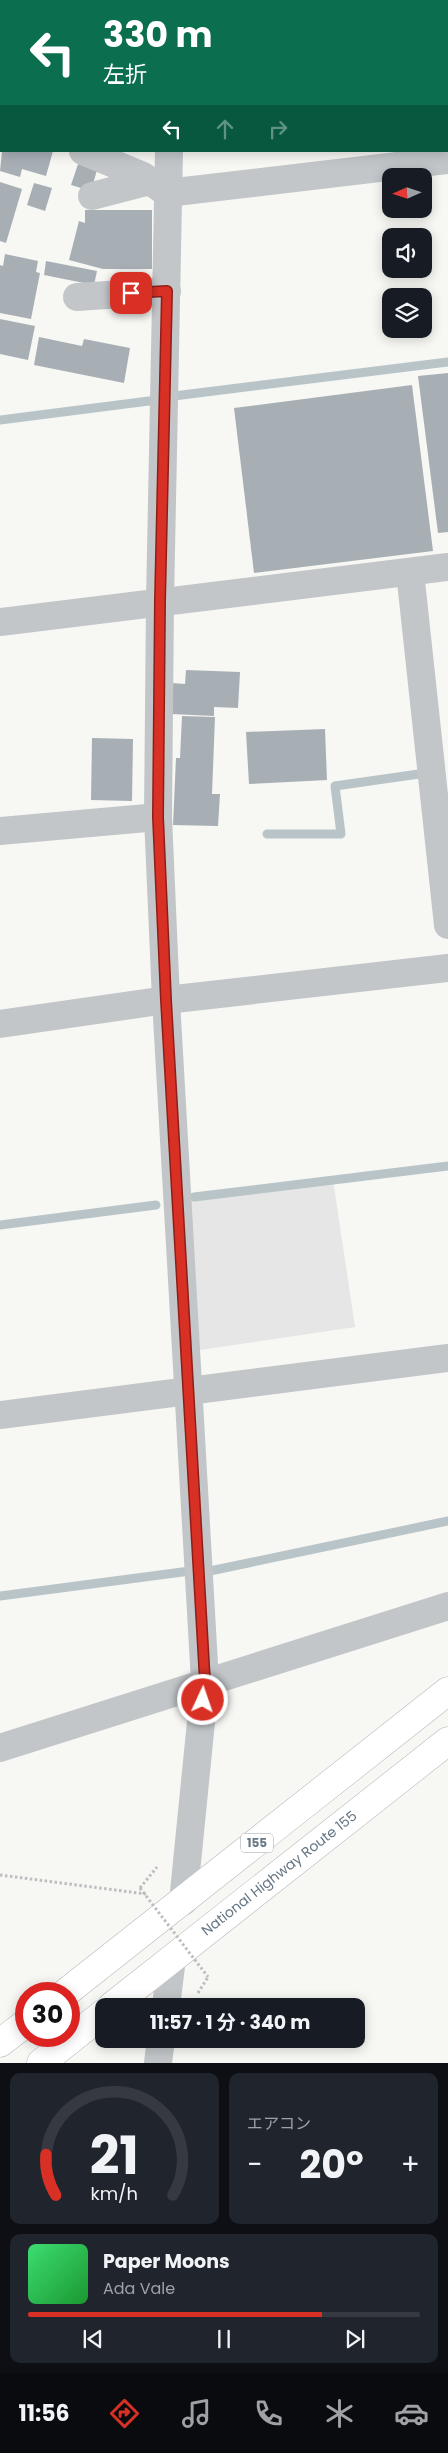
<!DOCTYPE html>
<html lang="ja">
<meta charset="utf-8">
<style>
body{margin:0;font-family:Poppins,"Noto Sans JP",sans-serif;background:#20242c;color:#f1f3f6;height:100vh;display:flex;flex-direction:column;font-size:19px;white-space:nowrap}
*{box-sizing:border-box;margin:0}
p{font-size:16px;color:#9ea1a6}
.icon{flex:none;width:28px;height:28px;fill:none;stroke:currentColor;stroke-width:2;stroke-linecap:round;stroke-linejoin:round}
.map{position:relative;height:2063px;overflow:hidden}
.sheet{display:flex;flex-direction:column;gap:10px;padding:10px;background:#0d0f14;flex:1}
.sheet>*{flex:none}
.hud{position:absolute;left:0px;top:0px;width:449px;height:152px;box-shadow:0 2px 12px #0003;background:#0b6e4f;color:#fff;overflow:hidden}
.needle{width:32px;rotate:267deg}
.fabs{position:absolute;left:382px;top:168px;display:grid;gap:10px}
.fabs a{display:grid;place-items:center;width:50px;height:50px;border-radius:10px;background:#171b24;box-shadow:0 2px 12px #0003;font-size:25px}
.speed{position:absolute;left:15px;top:1982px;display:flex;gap:10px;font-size:25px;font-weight:700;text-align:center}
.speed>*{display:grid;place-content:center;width:65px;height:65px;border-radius:50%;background:#171b24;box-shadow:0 2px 12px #0003;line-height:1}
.speed .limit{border:8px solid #d22;background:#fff;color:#111}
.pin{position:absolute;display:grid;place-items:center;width:42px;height:42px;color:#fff;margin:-21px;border-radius:10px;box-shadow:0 2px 8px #0006}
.me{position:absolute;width:55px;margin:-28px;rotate:3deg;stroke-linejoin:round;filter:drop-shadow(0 0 4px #0008)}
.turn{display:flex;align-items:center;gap:18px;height:105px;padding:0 20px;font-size:22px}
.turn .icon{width:65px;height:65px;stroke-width:2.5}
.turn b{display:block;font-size:35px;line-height:42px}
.lanes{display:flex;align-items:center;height:48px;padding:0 20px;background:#0003;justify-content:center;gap:25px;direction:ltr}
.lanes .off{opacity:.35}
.big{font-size:38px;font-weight:700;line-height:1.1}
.sheet .card{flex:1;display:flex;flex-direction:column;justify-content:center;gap:8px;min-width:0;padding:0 18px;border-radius:10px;background:#20242c}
.sheet .dial{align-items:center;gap:0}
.dial svg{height:130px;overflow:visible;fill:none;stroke:#363941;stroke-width:7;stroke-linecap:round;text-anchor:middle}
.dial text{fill:#f1f3f6;stroke:none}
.song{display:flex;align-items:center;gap:15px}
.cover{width:60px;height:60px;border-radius:8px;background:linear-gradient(135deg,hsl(140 70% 55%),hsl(130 70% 35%))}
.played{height:5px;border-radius:2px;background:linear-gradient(90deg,#d93025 75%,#363941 75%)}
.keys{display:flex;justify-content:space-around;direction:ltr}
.heat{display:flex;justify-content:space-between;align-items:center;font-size:28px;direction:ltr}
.sheet .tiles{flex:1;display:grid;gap:10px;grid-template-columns:1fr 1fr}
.card:last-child{grid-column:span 2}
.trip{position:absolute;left:95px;top:1998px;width:270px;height:50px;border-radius:10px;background:#171b24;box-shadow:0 2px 12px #0003;font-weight:700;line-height:50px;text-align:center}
.dock{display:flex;height:80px;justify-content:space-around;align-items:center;background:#090b0e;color:#9ea1a6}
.dock .icon{width:35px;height:35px}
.dock .active{color:#d93025}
.dock b{font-size:22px;color:#f1f3f6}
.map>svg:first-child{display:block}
.built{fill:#e5e6e5}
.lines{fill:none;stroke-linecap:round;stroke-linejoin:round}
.stream{stroke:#b9c4c8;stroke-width:9}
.building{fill:#a7afb5}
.highway-casing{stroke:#b5b9bb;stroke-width:29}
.path{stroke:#bcbec0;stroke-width:3;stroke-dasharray:2.5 2.5;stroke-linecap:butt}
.minor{stroke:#c2c6c9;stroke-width:28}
.highway{stroke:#fff;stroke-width:28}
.path-bridge{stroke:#bcbec0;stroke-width:3;stroke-dasharray:2.5 2.5;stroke-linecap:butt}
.route-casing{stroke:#8d1f18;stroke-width:12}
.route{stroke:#d93025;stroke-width:9}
.labels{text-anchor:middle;stroke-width:5;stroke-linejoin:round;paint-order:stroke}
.shield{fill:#fff;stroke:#95a0a9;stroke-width:1}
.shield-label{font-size:12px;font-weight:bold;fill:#677784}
.street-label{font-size:14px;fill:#677784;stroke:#fff}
</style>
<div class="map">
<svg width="448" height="2063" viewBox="0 0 448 2063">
<rect width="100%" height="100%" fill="#f7f7f4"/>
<!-- built -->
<path class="built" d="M333,1180L355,1327L193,1351L186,1199Z"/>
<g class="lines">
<!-- stream -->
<g class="stream">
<path d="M116,1L126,0"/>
<path d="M0,16H1"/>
<path d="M174,396L448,362"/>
<path d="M0,420L149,401"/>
<path d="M267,834H341L335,786L419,774"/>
<path d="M194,1197L448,1166"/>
<path d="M0,1225L156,1205"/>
<path d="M210,1571L448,1521"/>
<path d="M0,1596L190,1571"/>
</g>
</g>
<!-- building -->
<g class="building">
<path d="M2,151H53L46,176L22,169L20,177L0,171Z"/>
<path d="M78,164L97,170L91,191L71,185Z"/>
<path d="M0,182L22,189L6,243L0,241Z"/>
<path d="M34,183L52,188L45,211L27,205Z"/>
<path d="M85,210H152V269H103L69,260L79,221L85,223Z"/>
<path d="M5,254L38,261L36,272L40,273L31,319L0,313V265L3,266Z"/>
<path d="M46,261L97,271L94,285L44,275Z"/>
<path d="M0,319L35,326L28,360L0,354Z"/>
<path d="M39,337L82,346L84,339L130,348L124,383L34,365Z"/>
<path d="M448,373V532L438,533L418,376Z"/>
<path d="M412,385L433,551L254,573L234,408Z"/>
<path d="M186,670L240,672L238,708L214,707V716L171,714L172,683L185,684Z"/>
<path d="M182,716L215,717L212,794H220L218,826L173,825L176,758H180Z"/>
<path d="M325,729L327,780L249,784L246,732Z"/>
<path d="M92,738L133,739L132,801L91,800Z"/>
</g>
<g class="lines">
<!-- highway casing -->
<g class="highway-casing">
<g id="highway">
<path d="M64,1994L448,1691"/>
<path d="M112,2006L448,1741"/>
<path d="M0,2043L26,2023"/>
<path d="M41,2063L104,2013"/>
</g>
</g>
<!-- path -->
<g class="path">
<path d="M0,1875L146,1894"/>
<path d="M140,1888L157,1867"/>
<path d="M198,1993L208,1977"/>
</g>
<!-- minor -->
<g class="minor">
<path d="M174,1V0"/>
<path d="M0,130L1,129"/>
<path d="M83,151L143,176L167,193L448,160"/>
<path d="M169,151L160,601L158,817L166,1000L205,1682L183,1902"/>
<path d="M92,196L150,181"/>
<path d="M77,297L167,291"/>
<path d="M410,572L448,925"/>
<path d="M0,622L448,567"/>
<path d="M0,831L158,817"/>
<path d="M0,1024L166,1000L448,968"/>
<path d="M0,1415L448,1358"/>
<path d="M0,1748L448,1606"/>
<path d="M166,2006L172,1958"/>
<path d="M158,2063L161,2039"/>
</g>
<!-- highway -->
<use href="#highway" class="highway"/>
<!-- path-bridge -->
<path class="path-bridge" d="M140,1888L208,1977"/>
</g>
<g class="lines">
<!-- route casing -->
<g class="route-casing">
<path id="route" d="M131,293L167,291L160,601L158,817L166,1000L205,1682L203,1700"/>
</g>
<!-- route -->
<use href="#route" class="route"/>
</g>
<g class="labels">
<!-- shield labels -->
<rect class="shield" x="241" y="1833.5" width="32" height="19" rx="4"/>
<g class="shield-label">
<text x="257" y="1847">155</text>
</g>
<!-- street labels -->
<g class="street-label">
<text transform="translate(279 1873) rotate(-38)" y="5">National Highway Route 155</text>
</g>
</g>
</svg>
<div class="fabs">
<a><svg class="needle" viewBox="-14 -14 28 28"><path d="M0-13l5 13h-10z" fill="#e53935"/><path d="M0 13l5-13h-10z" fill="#9ea1a6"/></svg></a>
<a><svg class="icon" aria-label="sound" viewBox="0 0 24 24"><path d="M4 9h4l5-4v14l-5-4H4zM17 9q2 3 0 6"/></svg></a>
<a><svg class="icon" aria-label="layers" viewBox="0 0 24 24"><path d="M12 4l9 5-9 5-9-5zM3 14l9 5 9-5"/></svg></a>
</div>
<div class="speed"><div class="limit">30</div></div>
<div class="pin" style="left:131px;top:293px;background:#d93025"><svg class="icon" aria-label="arrive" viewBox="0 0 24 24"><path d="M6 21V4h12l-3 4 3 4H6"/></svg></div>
<svg class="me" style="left:203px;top:1700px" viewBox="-20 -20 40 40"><circle r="17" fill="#d93025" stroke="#fff" stroke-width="3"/><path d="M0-11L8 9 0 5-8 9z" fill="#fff"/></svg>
<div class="trip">11:57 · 1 分 · 340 m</div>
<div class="hud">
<div class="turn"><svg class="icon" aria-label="left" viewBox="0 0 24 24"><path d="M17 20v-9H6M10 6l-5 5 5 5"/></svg><div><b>330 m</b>左折</div></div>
<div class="lanes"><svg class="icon" aria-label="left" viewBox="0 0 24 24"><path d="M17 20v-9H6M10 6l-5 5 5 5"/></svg><svg class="icon off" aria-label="ahead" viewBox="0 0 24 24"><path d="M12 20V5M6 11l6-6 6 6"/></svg><svg class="icon off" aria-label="right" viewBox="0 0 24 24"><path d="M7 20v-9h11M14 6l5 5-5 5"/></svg></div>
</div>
</div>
<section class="sheet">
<div class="tiles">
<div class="card dial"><svg viewBox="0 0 100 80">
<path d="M14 69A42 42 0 1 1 86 69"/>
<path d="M14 69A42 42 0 0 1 8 44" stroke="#d93025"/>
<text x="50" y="56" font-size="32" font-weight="700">21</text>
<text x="50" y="72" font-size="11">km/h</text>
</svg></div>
<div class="card"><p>エアコン</p>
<div class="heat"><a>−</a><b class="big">20°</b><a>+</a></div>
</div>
<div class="card">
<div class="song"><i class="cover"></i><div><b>Paper Moons</b><p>Ada Vale</p></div></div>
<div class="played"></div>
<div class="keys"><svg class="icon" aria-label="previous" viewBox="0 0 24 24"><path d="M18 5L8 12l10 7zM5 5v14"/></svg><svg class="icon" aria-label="pause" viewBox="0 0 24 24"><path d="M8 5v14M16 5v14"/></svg><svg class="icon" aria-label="next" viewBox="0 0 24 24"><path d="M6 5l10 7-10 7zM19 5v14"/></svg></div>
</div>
</div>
</section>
<nav class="dock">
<b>11:56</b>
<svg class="icon active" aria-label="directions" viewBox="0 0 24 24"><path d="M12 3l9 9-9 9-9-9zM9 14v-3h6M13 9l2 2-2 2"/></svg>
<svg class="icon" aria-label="music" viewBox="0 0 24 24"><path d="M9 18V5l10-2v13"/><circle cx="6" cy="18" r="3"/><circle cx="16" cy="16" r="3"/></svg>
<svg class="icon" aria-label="phone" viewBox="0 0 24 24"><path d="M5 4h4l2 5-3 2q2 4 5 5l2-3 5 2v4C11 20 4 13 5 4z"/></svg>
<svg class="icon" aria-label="climate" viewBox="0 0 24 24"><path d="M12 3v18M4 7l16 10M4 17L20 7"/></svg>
<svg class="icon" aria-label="car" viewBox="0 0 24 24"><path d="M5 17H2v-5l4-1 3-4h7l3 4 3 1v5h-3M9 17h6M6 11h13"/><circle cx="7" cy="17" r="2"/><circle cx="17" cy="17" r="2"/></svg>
</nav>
